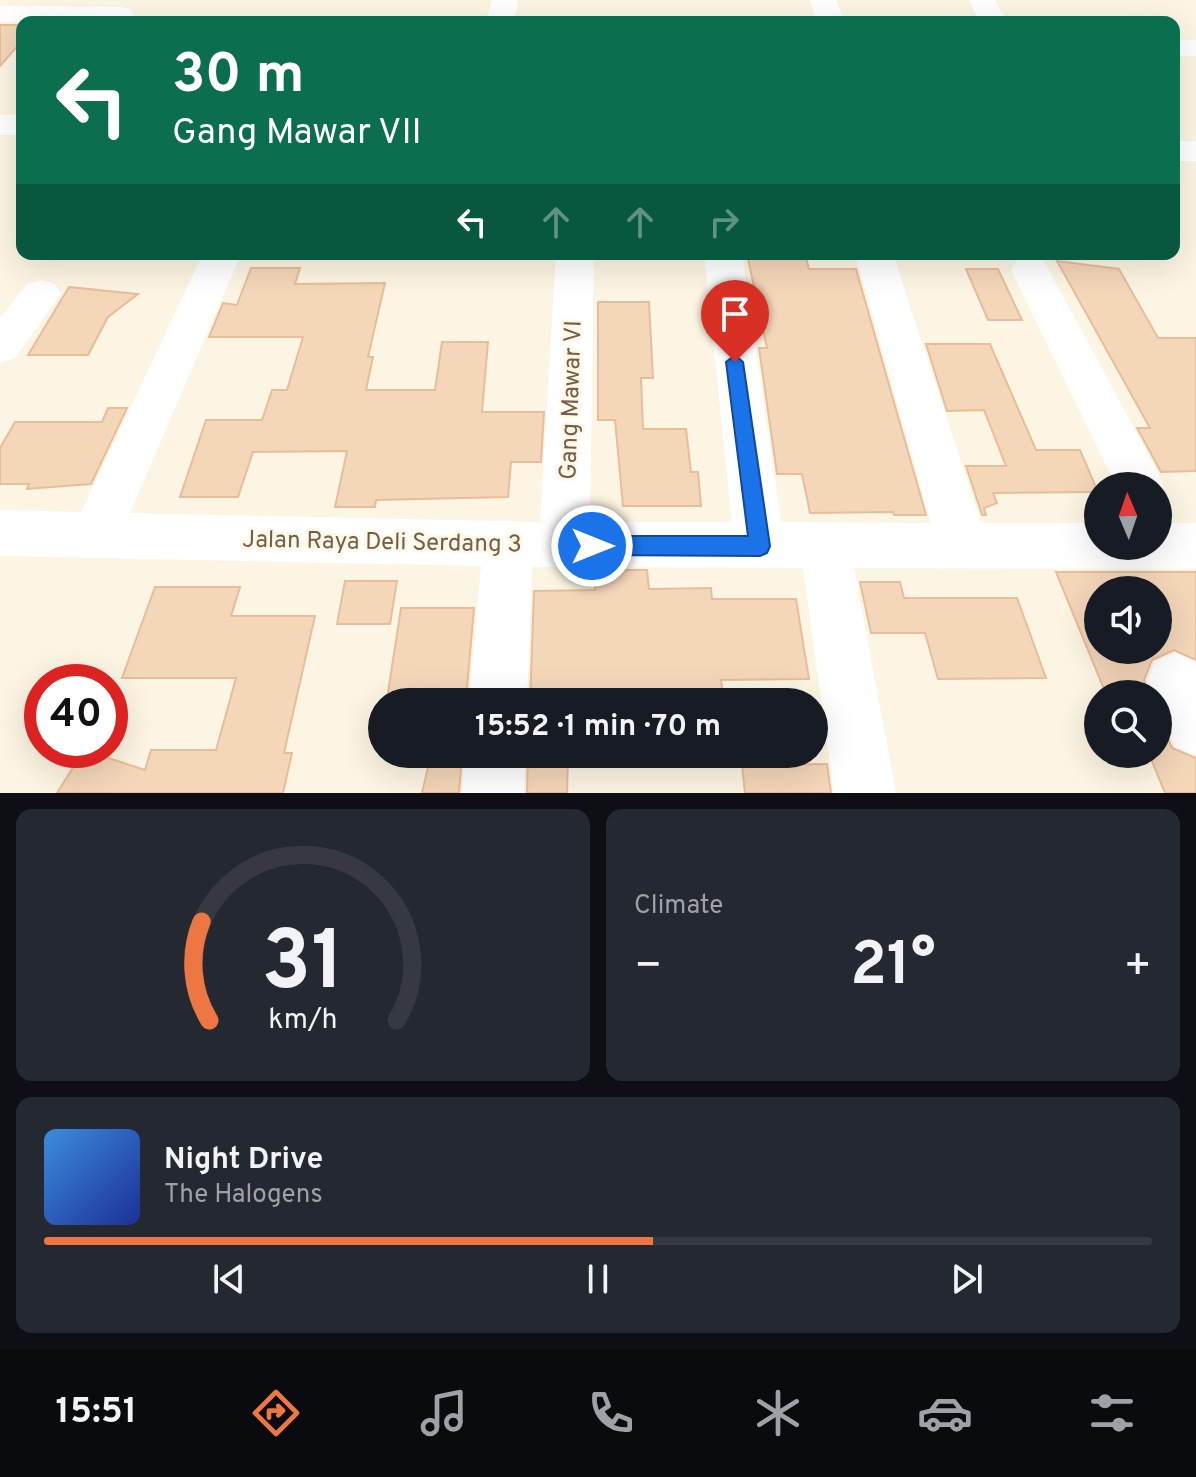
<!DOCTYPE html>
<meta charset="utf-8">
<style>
body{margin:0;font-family:Overpass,sans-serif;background:#242831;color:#f1f3f6;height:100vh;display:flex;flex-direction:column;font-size:30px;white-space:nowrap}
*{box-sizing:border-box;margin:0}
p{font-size:26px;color:#9ea1a6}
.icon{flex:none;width:44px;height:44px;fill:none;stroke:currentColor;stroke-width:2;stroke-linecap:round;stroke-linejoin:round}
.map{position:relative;height:793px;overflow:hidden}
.sheet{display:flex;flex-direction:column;gap:16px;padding:16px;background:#0d0f14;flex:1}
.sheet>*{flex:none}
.guide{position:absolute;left:16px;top:16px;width:1164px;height:244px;border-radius:16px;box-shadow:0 8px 32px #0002;background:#0b6e4f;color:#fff;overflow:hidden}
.needle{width:52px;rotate:358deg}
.tools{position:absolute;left:1084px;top:472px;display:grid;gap:16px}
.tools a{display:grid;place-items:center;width:88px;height:88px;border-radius:50%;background:#171b24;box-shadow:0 8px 32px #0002;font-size:40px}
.speed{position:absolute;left:24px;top:664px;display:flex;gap:16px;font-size:40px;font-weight:700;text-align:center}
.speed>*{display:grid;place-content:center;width:104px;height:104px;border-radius:50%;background:#171b24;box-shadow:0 8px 32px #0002;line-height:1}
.speed .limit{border:12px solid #d22;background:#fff;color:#111}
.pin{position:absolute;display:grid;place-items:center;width:68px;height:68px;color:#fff;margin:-82px -34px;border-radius:50% 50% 50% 0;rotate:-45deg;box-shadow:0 0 8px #0007}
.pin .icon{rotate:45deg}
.me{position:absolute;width:88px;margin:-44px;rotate:90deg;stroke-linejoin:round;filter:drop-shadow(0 0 6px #0008)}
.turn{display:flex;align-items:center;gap:28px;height:168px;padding:0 24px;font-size:36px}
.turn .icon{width:104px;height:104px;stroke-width:2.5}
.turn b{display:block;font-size:56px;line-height:68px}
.lanes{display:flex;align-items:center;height:76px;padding:0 24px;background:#0003;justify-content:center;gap:40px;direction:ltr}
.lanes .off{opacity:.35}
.big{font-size:60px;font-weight:700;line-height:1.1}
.sheet .card{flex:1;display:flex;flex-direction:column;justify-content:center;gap:12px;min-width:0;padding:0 28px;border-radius:16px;background:#242831}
.sheet .dial{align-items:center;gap:0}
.dial svg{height:208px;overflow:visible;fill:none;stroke:#363941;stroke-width:7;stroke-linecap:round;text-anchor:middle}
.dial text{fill:#f1f3f6;stroke:none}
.song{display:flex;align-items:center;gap:24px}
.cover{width:96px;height:96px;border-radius:12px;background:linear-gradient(135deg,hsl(210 70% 55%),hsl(230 70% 35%))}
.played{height:8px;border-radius:4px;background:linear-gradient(90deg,#ee7642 55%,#363941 55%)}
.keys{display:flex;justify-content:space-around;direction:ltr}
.heat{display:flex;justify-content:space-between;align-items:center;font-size:44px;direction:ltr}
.sheet .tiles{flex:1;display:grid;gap:16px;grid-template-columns:1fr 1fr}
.card:last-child{grid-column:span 2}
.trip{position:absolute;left:368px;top:688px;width:460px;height:80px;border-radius:40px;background:#171b24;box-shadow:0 8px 32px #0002;font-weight:700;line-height:80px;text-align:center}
.menu{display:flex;height:128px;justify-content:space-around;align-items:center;background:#090b0e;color:#9ea1a6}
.menu .icon{width:56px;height:56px}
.menu .active{color:#ee7642}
.menu b{font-size:36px;color:#f1f3f6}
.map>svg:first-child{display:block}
.building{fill:#f4d6b9;stroke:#e8bd99;stroke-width:2;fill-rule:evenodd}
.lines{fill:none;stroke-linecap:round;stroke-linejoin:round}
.minor{fill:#fff;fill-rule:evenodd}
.route{fill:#1a73e8;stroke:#114b97;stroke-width:2}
.labels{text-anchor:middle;stroke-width:6;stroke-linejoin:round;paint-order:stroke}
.street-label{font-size:24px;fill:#775c48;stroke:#fff9ea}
</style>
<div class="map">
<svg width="1196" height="793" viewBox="0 0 1196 793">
<rect width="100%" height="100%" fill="#fdf5e3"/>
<!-- building -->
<g class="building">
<path d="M0,25H22V41L0,66Z"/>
<path d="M747,254H805L809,269H856L926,515H894L893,512L810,513L802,474H777L759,348H767Z"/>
<path d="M1057,261L1119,269L1158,338H1196V471L1161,472L1137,428H1150Z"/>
<path d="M251,268H300L295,284L385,283L368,357H373L366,390H435L442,342H488L482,412H544L541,462H511L508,497L376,500L375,507H335L347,451L253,452L238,497H180L206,420H262L272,390H287L303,337H209L223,303L237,305Z"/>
<path d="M966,269H998L1022,320H988Z"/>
<path d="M69,287L138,294L108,317L88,355H28Z"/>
<path d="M598,302H649L653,378H641L643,429H686L691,472H698L701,506H623L615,420H598Z"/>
<path d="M926,344H990L1036,450H1080L1098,492L993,493L997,503L984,508L986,515H982L966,466H1006L984,410L947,411Z"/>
<path d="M108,408H127L91,484L27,489L29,484H0V448L15,422H102Z"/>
<path d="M594,570H647L649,589L711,588L712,599H796L809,679L721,680L724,702H672L671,690L572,691V702H530L534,591L595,590Z"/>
<path d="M1056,572H1196V660L1174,650L1152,660L1144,680L1149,694H1106ZM1098,590H1158V650H1098Z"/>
<path d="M345,581H397L390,624H337Z"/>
<path d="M860,582H900L904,598H1017L1046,678L938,679L925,633H871Z"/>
<path d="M155,587H240L231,616H315L284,753H292L283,793H57L84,750L145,770L151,750H216L236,678H122Z"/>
<path d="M401,608H474L466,699H387Z"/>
<path d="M1158,716L1172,748L1196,758V793H1165L1149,754H1158Z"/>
<path d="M431,754H462L459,793H422Z"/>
<path d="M528,754H568L567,793H527Z"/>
<path d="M827,764L831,793H745L742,765Z"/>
</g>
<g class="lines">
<!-- minor -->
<g class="minor">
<path d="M492,0H518L514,22H486Z"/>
<path d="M810,0H836L845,22H817Z"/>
<path d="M969,0H995L1007,22H979Z"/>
<path d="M0,6L121,7L130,9L134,15L125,22H0Z"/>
<rect x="1174" y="40" width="22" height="16"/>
<rect x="0" y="115" width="22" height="20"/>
<rect x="1174" y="141" width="22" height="20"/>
<path d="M203,254H241L130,513L540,522L556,254H594L590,522H732L704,254H742L781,522L931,523L855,254H893L981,523H1098V546H1158V523H1196V569L854,568L896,793H834L803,568L532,567L527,702H469L481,566L0,556V510L81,512Z"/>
<path d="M1030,257L1044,261L1049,270L1157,471L1164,486L1158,498V486H1116L1011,270L1016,261Z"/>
<path d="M41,280L55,284L61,294L15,358L0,363V318L27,284Z"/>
<path d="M1175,653L1196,663V755L1175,747L1158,708V694H1152L1147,681L1155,661Z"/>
<path d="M465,754H525L524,793H462Z"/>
</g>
</g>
<!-- route -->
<path class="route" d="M735,355L743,362L770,546L767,553L760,556L592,555L585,552L582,546L585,539L592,536H748L726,362Z"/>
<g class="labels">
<!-- street labels -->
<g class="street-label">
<text transform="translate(570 400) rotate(-88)" y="8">Gang Mawar VI</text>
<text transform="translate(382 541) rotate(1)" y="8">Jalan Raya Deli Serdang 3</text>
</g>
</g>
</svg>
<div class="tools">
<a><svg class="needle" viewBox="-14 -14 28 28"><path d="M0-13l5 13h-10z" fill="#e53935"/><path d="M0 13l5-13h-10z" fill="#9ea1a6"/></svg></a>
<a><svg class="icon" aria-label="sound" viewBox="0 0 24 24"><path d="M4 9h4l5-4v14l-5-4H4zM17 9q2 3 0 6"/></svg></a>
<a><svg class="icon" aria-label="search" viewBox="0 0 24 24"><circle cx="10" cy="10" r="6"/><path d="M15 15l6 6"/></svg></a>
</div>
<div class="speed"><div class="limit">40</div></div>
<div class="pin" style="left:735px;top:362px;background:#d93025"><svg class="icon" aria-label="arrive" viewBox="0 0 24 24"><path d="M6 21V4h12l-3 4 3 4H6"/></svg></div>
<svg class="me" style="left:592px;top:546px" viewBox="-20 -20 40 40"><circle r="17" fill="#1a73e8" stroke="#fff" stroke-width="3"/><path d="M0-11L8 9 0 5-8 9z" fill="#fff"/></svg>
<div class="trip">15:52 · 1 min · 70 m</div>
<div class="guide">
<div class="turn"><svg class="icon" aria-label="left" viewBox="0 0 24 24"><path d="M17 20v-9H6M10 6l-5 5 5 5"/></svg><div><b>30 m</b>Gang Mawar VII</div></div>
<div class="lanes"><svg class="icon" aria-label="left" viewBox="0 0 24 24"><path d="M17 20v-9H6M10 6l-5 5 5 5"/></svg><svg class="icon off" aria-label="ahead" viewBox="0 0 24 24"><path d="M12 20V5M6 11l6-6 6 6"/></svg><svg class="icon off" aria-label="ahead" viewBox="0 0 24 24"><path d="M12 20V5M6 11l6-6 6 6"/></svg><svg class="icon off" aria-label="right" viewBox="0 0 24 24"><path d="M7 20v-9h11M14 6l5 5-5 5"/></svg></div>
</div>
</div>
<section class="sheet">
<div class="tiles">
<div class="card dial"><svg viewBox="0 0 100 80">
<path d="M14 69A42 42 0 1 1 86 69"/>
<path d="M14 69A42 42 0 0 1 11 31" stroke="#ee7642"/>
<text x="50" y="56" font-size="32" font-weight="700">31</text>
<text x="50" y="72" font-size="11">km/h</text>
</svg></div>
<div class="card"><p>Climate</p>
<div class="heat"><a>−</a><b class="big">21°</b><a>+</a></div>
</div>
<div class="card">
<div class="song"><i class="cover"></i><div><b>Night Drive</b><p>The Halogens</p></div></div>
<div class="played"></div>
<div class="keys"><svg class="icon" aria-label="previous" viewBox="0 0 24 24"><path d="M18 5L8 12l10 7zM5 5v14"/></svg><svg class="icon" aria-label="pause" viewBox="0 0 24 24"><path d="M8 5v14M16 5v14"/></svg><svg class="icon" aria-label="next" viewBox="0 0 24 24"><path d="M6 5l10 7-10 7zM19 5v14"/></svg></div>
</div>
</div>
</section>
<nav class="menu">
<b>15:51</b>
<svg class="icon active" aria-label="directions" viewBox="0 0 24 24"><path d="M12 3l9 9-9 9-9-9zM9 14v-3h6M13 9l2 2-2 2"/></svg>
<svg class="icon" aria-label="music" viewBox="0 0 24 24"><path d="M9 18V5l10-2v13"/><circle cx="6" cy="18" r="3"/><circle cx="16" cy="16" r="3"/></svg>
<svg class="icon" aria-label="phone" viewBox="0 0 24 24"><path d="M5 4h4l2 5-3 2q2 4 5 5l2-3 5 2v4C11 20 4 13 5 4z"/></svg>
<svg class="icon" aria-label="climate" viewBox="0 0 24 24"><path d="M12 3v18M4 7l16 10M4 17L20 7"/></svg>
<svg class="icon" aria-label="car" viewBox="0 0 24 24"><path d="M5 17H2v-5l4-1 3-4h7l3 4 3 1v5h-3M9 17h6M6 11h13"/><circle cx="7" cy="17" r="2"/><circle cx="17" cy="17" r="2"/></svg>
<svg class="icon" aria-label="filters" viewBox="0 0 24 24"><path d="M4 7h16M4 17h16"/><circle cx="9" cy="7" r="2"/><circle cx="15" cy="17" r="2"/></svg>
</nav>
